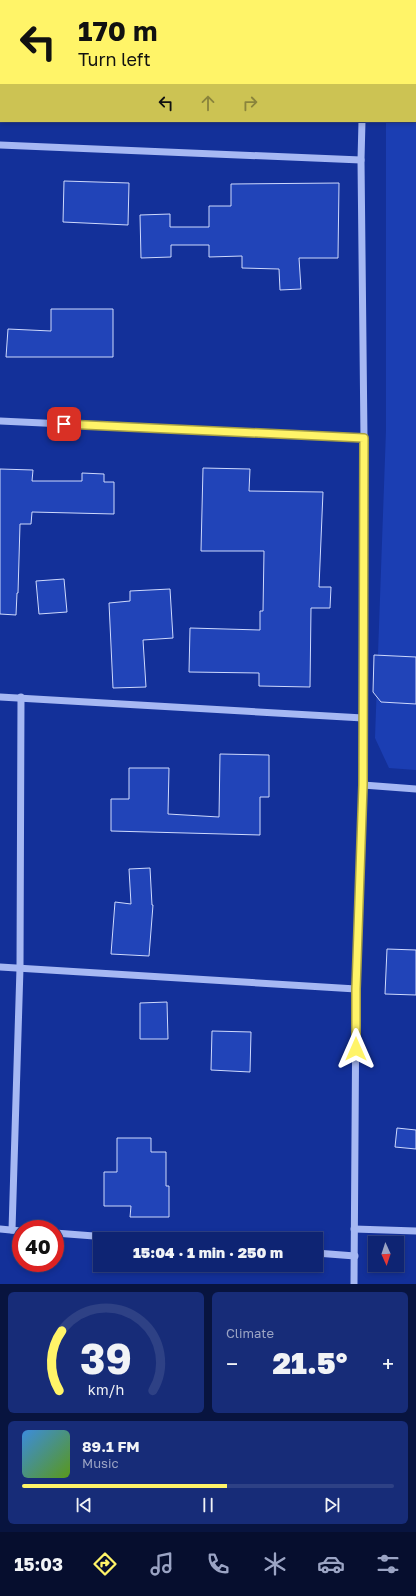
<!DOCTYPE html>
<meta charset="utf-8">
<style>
body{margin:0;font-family:"Golos Text",sans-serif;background:#172c78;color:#f1f3f6;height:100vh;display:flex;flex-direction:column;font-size:15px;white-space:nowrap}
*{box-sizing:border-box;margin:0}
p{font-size:13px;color:#9ba4c4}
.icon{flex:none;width:22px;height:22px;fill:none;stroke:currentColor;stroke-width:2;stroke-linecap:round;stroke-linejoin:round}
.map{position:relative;height:1284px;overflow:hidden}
.details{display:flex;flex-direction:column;gap:8px;padding:8px;background:#08143f;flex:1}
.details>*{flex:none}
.top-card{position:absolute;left:0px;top:0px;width:416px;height:122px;box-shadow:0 2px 6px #0003,0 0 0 1px #2e4185;background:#fff468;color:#111;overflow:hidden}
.needle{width:26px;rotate:177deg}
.buttons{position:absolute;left:368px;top:1236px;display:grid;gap:8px}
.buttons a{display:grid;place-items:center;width:36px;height:36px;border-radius:0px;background:#0e2473;box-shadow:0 2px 6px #0003,0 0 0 1px #2e4185;font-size:20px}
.speed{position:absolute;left:12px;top:1220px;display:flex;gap:8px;font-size:20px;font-weight:700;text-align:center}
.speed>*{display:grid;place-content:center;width:52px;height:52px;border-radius:50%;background:#0e2473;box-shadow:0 2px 6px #0003,0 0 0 1px #2e4185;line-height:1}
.speed .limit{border:6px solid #d22;background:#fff;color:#111}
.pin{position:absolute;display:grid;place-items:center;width:34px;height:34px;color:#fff;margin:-17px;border-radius:8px;box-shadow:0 2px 6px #0006}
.me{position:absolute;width:44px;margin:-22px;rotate:0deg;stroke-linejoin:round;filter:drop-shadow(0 0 3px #0008)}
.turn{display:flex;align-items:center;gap:14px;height:84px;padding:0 12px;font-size:18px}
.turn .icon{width:52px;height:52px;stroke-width:2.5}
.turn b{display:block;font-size:28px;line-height:34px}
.lanes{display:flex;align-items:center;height:38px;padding:0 12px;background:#0003;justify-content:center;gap:20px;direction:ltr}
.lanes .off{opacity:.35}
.big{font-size:30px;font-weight:800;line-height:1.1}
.details .tile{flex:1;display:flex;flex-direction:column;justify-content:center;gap:6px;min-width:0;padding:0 14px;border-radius:6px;background:#172c78}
.details .dial{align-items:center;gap:0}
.dial svg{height:104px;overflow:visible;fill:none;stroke:#2e4185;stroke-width:7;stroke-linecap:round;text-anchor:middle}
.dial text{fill:#f1f3f6;stroke:none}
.song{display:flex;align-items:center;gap:12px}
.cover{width:48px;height:48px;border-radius:6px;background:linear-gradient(135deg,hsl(210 70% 55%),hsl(90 70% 35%))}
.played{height:4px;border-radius:2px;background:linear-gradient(90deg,#fff468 55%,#2e4185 55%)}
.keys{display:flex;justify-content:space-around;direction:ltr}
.heat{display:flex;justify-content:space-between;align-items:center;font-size:22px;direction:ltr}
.details .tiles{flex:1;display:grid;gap:8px;grid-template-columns:1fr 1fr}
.tile:last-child{grid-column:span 2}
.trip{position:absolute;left:93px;top:1232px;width:230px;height:40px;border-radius:0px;background:#0e2473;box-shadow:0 2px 6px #0003,0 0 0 1px #2e4185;font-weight:800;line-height:40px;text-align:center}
.menu{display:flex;height:64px;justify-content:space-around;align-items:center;background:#060e2e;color:#9ba4c4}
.menu .icon{width:28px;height:28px}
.menu .current{color:#fff468}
.menu b{font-size:18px;color:#f1f3f6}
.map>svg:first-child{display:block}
.green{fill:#1b3eb3}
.building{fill:#2144b8;stroke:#ced9fd}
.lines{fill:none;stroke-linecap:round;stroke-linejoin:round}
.minor{stroke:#a6b8f3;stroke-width:7}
.route-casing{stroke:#a69f44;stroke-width:10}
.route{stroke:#fff468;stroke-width:7}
</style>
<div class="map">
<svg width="416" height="1284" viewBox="0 0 416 1284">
<rect width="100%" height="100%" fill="#133099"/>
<!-- green -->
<path class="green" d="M384,0H416V770L389,768L375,738L386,430V121H415V1Z"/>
<!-- building -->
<g class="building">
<path d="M64,181L129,183L128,225L63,222Z"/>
<path d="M339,183L338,258H299L301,289L280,290L279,269L242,268V256L209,257V245H171V257L141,258L140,215L170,214V227H209V206H231V184Z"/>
<path d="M51,309H113V357H6L8,329L51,331Z"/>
<path d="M203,468L250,469L249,491L323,492L319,587H331L330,608H311L310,687L259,686V673L189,672L190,628L260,630V611H263L264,551H201Z"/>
<path d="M0,469L33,470L32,481H82V473L104,474V482H114V514L32,512L31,524H20L18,593H17L16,615L0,614Z"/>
<path d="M64,579L67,612L39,614L36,581Z"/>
<path d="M170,589L173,638L143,640L146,687L113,688L109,603L130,601V591Z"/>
<path d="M374,655L416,657V704L381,702L373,692Z"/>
<path d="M220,754L269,755V797H260V835L111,831V799H129V768H169L168,814L219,817Z"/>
<path d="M150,868L152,905H153L149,956L111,954L115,902L131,904L129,869Z"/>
<path d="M387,949L416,950V995L385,994Z"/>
<path d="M167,1002L168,1039H140V1003Z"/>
<path d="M212,1031L251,1032L250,1072L211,1070Z"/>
<path d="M397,1128L416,1130V1149L395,1147Z"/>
<path d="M117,1138H151V1152H166V1186H169V1217H130L131,1206H104V1172H117Z"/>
</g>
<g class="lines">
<!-- minor -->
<g class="minor">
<path d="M363,1V0"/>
<path d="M415,81H416"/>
<path d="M0,145L361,160"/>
<path d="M0,421L364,438"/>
<path d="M0,697L363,718"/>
<path d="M363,785L416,789"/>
<path d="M0,967L356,989"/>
<path d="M0,1229L21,1231"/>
<path d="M354,1229L416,1231"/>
<path d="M12,1230L20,968L21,697"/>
<path d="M55,1233L133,1239"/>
<path d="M316,1253L355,1256"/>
<path d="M354,1284L356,989L363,785L364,438L361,160L362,121"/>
</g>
</g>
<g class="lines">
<!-- route casing -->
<g class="route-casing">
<path id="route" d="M64,424L364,438L363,785L356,989V1049"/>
</g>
<!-- route -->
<use href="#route" class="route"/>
</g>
</svg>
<div class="buttons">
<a><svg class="needle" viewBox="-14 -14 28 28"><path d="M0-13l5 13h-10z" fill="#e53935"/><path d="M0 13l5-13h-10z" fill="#9ba4c4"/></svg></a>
</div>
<div class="speed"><div class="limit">40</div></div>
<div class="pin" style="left:64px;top:424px;background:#d93025"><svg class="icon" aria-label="arrive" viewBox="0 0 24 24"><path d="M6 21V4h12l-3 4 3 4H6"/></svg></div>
<svg class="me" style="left:356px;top:1049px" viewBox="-20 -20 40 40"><path d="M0-17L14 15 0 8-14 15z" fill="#fff468" stroke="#fff" stroke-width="4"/></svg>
<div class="trip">15:04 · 1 min · 250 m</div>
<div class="top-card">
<div class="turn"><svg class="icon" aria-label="left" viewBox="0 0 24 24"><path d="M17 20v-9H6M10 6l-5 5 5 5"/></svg><div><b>170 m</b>Turn left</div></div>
<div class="lanes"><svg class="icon" aria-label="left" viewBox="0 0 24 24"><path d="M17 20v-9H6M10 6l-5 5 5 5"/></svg><svg class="icon off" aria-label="ahead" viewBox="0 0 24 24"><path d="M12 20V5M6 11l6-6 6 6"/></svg><svg class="icon off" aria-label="right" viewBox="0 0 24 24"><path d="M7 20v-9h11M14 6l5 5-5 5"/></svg></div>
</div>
</div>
<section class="details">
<div class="tiles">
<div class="tile dial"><svg viewBox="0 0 100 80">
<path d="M14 69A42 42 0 1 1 86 69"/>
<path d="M14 69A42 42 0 0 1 16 23" stroke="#fff468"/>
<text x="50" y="56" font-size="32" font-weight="700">39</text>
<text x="50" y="72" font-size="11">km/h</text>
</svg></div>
<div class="tile"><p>Climate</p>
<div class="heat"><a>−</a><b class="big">21.5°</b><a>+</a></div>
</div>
<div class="tile">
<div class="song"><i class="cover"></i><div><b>89.1 FM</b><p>Music</p></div></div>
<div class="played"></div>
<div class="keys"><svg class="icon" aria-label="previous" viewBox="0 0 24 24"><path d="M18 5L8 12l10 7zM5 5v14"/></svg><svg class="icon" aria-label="pause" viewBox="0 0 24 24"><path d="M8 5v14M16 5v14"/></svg><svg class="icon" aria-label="next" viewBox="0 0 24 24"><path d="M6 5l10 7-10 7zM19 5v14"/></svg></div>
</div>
</div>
</section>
<nav class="menu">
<b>15:03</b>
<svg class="icon current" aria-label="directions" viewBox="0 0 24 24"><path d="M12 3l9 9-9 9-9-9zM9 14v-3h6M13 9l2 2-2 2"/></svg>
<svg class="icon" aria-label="music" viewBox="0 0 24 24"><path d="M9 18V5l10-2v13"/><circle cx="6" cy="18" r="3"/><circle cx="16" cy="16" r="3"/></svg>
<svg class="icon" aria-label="phone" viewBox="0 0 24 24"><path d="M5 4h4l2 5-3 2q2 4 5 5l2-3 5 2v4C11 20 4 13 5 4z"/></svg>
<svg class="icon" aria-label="climate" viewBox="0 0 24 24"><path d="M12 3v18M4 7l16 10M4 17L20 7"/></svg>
<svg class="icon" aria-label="car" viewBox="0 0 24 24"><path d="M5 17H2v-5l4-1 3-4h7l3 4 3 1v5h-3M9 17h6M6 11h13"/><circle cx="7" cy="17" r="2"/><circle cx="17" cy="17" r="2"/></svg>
<svg class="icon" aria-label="filters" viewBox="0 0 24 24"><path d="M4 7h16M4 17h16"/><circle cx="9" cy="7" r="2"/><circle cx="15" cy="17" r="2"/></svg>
</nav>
